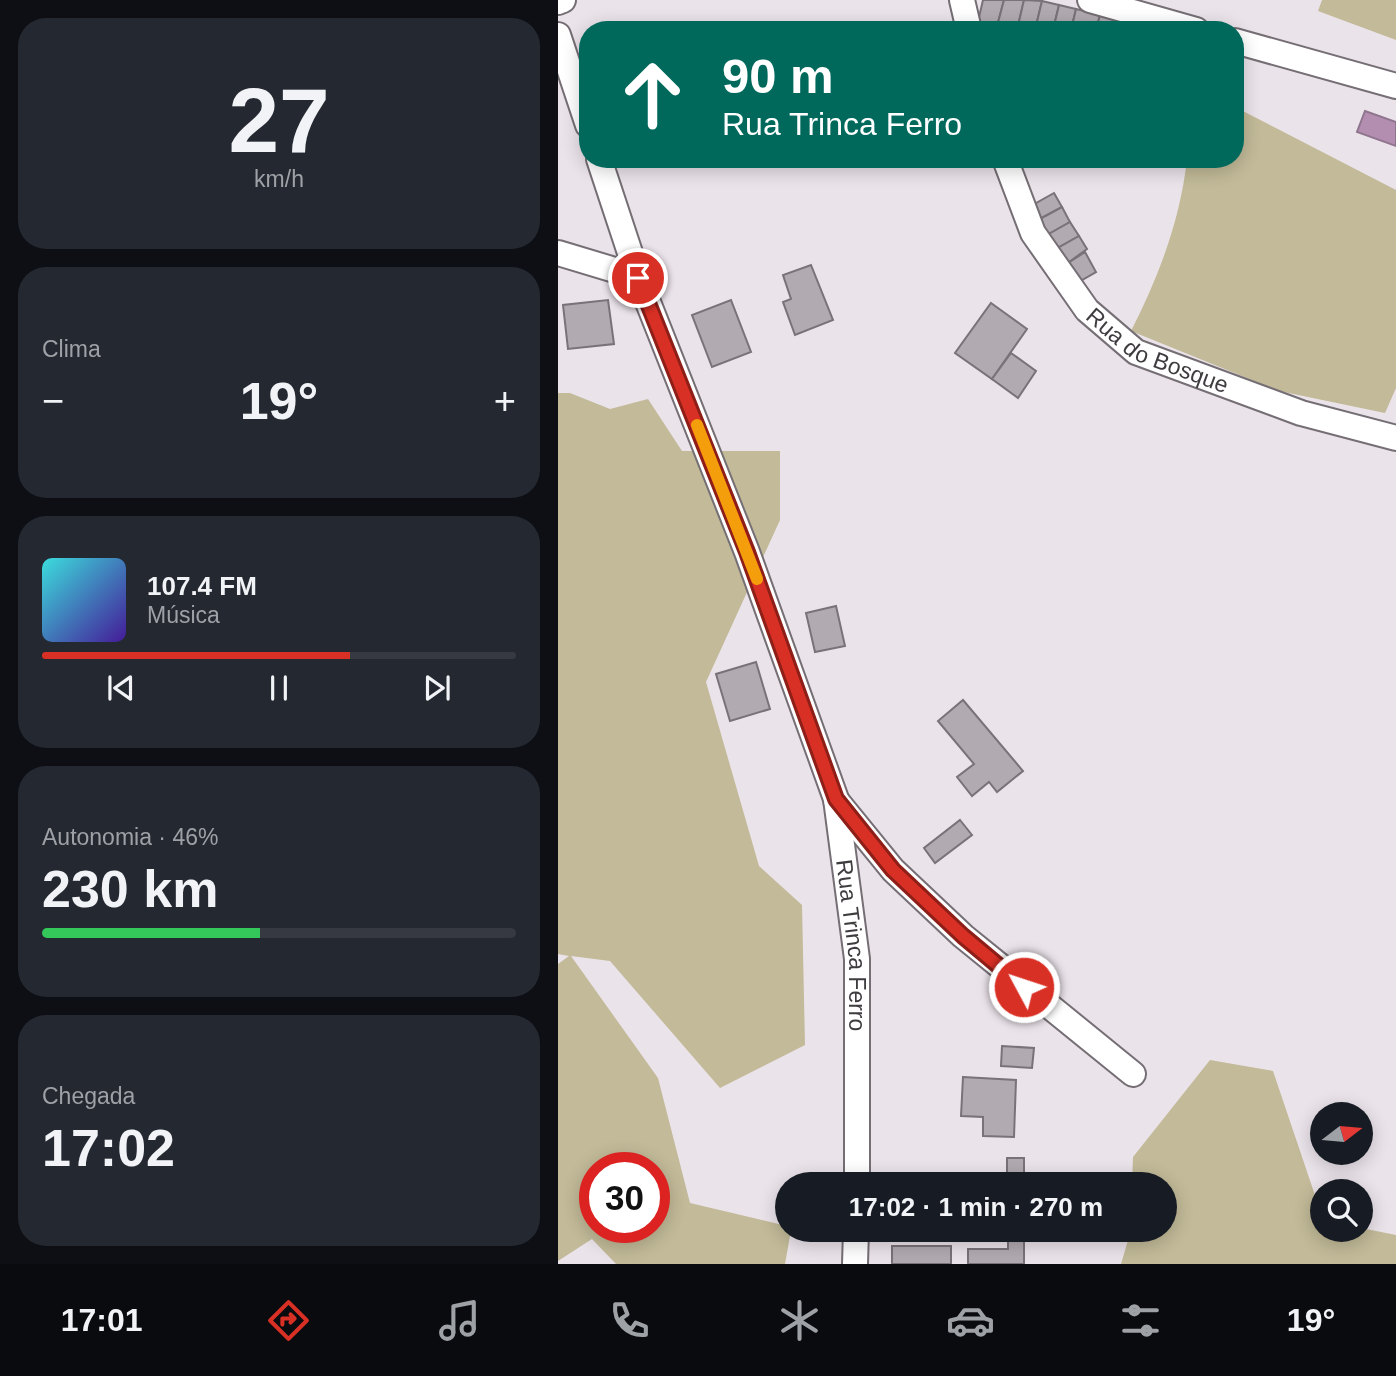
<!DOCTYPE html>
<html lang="pt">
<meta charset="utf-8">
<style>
body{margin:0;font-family:Helvetica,sans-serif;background:#242831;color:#f1f3f6;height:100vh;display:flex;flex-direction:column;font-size:26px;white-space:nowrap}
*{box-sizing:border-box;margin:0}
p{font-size:23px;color:#9ea1a6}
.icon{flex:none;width:38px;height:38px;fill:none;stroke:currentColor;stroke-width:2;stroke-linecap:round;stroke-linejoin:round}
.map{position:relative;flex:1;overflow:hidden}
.details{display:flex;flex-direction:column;gap:18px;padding:18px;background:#0d0f14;width:558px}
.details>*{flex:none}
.hud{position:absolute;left:21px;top:21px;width:665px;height:147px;border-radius:28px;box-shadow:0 4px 18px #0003;background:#00695c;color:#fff;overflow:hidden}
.needle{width:46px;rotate:74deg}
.buttons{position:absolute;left:752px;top:1102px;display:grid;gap:14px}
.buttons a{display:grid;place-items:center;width:63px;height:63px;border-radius:50%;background:#171b24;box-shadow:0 4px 18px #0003;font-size:35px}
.speed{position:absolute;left:21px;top:1152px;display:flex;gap:14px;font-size:35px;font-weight:700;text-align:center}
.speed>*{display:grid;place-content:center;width:91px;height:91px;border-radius:50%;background:#171b24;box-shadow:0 4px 18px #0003;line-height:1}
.speed .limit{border:10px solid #d22;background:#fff;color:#111}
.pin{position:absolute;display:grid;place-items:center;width:60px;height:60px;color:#fff;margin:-30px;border:4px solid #fff;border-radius:50%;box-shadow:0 2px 7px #0007}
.me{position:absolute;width:77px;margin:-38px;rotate:310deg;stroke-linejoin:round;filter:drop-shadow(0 0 5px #0008)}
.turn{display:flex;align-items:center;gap:24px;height:147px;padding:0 28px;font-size:32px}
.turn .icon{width:91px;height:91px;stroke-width:2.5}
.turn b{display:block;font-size:49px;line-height:60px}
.big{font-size:52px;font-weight:600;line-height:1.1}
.details .tile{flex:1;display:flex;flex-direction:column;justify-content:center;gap:10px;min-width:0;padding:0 24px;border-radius:28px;background:#242831}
.details .dial{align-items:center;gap:0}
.dial b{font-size:91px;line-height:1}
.song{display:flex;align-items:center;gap:21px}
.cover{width:84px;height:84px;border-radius:10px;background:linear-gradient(135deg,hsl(180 70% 55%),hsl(260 70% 35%))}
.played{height:7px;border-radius:4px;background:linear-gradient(90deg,#d93025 65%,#363941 65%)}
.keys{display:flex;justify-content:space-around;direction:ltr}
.heat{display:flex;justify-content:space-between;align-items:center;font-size:38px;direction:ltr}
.charge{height:10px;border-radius:5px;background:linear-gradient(90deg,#34c759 46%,#363941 0)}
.trip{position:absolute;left:217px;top:1172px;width:402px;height:70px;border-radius:35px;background:#171b24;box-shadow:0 4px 18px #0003;font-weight:600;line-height:70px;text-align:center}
.dock{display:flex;height:112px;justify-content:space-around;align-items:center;background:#090b0e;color:#9ea1a6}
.dock .icon{width:49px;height:49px}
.dock .current{color:#d93025}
.dock b{font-size:32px;color:#f1f3f6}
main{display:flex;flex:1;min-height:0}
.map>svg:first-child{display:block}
.green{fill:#c2ba98;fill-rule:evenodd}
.water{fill:#b38eb1;stroke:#90758f;stroke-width:2}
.building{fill:#b1aab0;stroke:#797279;stroke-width:2}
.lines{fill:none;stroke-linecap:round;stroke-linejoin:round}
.street-casing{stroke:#756f75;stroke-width:28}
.street{stroke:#fff;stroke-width:24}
.route-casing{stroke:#8d1f18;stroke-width:18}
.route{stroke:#d93025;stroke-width:12}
.slow{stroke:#f59e0b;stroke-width:12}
.labels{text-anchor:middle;stroke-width:6;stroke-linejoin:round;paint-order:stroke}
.street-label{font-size:23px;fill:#3f3c3f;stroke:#fff}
</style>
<main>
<section class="details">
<div class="tile dial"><b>27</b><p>km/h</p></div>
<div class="tile"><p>Clima</p>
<div class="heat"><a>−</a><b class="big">19°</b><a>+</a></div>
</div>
<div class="tile">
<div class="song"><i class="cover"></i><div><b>107.4 FM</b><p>Música</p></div></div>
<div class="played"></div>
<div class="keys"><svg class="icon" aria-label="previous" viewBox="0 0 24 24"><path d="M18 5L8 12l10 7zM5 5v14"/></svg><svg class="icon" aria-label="pause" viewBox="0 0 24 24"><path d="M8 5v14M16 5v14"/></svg><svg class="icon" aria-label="next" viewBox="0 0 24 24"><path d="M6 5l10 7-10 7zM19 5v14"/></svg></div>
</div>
<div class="tile"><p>Autonomia · 46%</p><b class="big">230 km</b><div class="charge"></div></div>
<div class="tile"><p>Chegada</p><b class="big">17:02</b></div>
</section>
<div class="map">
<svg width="838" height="1264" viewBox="0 0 838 1264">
<rect width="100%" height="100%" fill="#ebe3ea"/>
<!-- green -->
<g class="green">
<path d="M764,0H838V40L760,11Z"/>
<path d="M677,107L838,190V388L827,413L721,391L573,331C601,276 622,221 629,159H677Z"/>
<path d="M0,393H12L52,409L90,399L124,451H222V520L148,682L201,866L244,905L247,1045L162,1088L52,961L13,956L100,1078L132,1203L229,1226V1230H233L227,1264H58L34,1239L0,1261V964L11,956L0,954ZM37,1167H96V1227H37Z"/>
<path d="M652,1060L715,1071L765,1219V1230L803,1228L838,1235V1264H563L573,1230H607V1185H574L575,1157Z"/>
</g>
<!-- water -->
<g class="water">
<path d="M807,111L838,122V146L799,132Z"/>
<path d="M400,1230H435V1241L400,1240Z"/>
</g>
<!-- building -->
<g class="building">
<path d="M425,0H446L438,30H418Z"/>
<path d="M446,0H466L459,30H438Z"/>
<path d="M466,0L484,1L477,30H459Z"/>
<path d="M484,1L501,5L495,30H477Z"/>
<path d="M501,5L518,9L513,30H495Z"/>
<path d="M518,9L542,15L538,30H513Z"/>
<path d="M542,15L558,18L555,30H538Z"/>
<path d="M558,18L576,23L574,30H555Z"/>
<path d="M496,193L504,207L480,220L473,206Z"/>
<path d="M504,207L512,222L489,235L480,220Z"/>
<path d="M512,222L521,236L498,249L489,235Z"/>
<path d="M521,236L529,249L507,265L498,249Z"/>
<path d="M527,252L538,272L517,284L507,265Z"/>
<path d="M253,265L275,320L237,335L225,302L233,299L225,275Z"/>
<path d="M50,300L56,344L10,349L5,305Z"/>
<path d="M173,300L193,352L154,367L134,315Z"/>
<path d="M433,303L469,329L434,379L397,353Z"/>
<path d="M453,353L478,371L460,398L434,379Z"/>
<path d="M278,606L287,646L257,652L248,613Z"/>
<path d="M198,662L212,709L172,721L158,674Z"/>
<path d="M405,700L465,771L439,792L431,782L414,796L399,777L416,764L380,721Z"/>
<path d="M402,820L414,835L377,863L366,848Z"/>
<path d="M444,1046L476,1048L474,1068L443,1066Z"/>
<path d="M405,1077L458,1080L456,1137L425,1136V1117L403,1116Z"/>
<rect x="449" y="1158" width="17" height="27"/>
<path d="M396,1175L444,1178V1185H396Z"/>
<path d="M450,1230H466V1264H410V1249H450Z"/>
<rect x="334" y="1246" width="59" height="18"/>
</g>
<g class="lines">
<!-- street casing -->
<g class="street-casing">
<g id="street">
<path d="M404,0L411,30"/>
<path d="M532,0L638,30"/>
<path d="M0,2L5,0"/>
<path d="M0,35L30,125"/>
<path d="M677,41L838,86"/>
<path id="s1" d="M41,159L80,277L189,552L278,799L299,959V1185"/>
<path id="s2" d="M447,159L475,233L529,310L578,352L743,413L838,438"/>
<path d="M0,253L80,277"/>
<path d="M278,800L335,870L405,936L575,1074"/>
<path d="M297,1264L298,1230"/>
</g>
</g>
<!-- street -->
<use href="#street" class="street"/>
</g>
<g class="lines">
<!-- route casing -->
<g class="route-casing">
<path id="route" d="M80,278L189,552L278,799L335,870L405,936L466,987"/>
</g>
<!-- route -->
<use href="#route" class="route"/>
<!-- slow -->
<path class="slow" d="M139,425L199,579"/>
</g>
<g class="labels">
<!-- street labels -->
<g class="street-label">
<text dy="8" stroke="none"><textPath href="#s2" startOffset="256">Rua do Bosque</textPath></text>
<text dy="8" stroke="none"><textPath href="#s1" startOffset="830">Rua Trinca Ferro</textPath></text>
</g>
</g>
</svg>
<div class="buttons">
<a><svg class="needle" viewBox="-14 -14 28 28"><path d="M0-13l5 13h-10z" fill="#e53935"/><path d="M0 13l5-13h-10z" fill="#9ea1a6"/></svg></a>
<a><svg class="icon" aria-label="search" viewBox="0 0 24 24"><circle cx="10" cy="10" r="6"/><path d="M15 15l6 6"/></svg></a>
</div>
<div class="speed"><div class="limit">30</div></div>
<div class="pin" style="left:80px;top:278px;background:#d93025"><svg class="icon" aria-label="arrive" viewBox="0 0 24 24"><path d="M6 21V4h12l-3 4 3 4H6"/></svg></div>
<svg class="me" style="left:466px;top:987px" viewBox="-20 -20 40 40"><circle r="17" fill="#d93025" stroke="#fff" stroke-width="3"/><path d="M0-11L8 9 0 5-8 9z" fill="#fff"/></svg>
<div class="trip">17:02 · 1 min · 270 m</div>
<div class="hud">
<div class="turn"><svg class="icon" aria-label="ahead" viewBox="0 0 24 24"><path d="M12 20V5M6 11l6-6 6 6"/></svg><div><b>90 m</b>Rua Trinca Ferro</div></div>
</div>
</div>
</main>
<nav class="dock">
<b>17:01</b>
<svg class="icon current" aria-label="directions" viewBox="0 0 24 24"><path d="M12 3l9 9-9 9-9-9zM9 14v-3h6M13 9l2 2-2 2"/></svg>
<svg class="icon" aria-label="music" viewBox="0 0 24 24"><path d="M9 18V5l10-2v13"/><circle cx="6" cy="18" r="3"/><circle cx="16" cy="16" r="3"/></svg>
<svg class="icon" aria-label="phone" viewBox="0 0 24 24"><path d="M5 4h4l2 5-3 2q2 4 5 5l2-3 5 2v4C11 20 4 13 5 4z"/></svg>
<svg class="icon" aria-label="climate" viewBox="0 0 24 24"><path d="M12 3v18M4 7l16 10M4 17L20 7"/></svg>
<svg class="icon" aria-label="car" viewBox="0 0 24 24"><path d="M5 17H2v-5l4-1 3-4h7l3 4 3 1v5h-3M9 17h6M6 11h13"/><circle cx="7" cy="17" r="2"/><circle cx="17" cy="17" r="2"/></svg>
<svg class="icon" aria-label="filters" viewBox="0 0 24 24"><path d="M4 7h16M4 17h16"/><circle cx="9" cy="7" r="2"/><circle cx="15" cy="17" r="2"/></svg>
<b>19°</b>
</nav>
